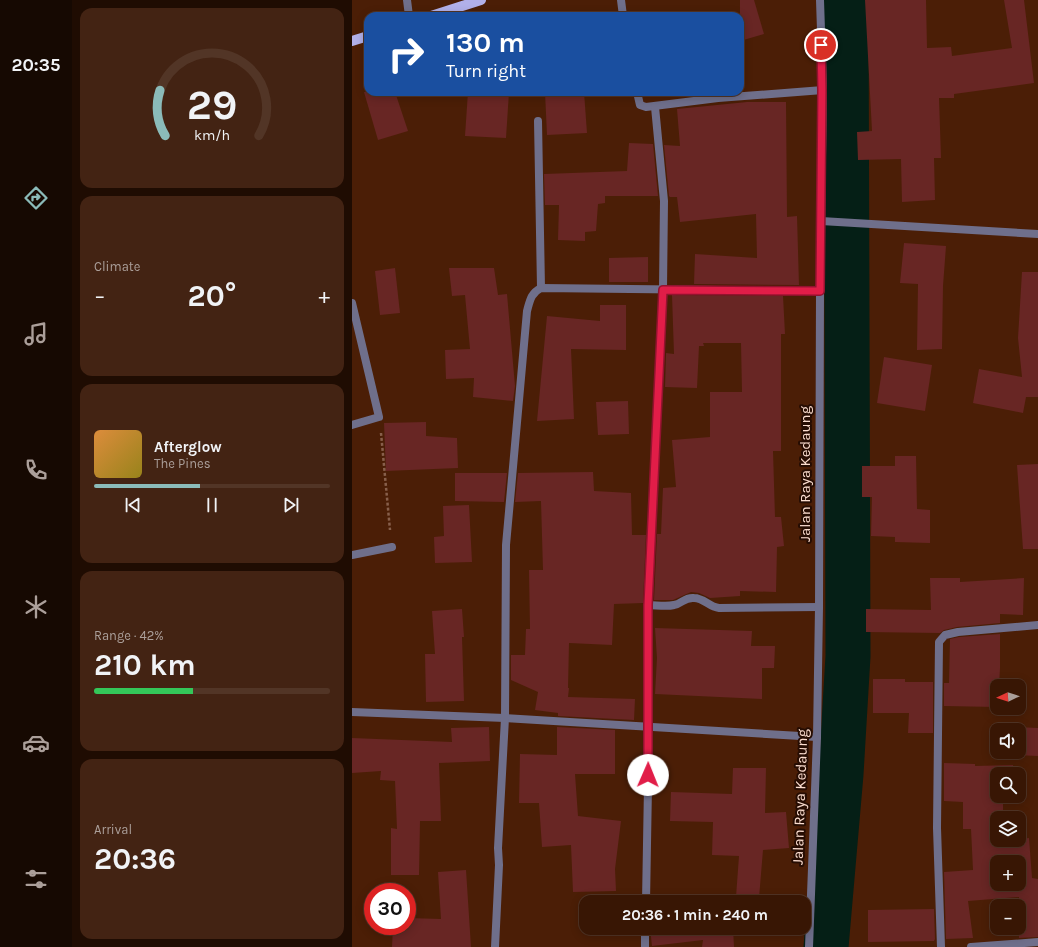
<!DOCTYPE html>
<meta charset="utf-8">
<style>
body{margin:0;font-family:Karla,sans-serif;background:#432313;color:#f1f3f6;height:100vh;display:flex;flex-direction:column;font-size:15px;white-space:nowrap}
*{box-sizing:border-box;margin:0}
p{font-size:13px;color:#ab9f9a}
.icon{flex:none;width:22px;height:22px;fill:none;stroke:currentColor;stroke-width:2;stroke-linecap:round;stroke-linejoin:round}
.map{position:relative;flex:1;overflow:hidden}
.drawer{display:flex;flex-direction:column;gap:8px;padding:8px;background:#1f0c02;width:280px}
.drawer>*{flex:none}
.banner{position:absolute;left:12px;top:12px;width:380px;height:84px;border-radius:12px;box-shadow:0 2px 10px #0003,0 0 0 1px #523526;background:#1a4fa0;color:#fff;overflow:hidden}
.needle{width:26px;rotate:266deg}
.buttons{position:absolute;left:638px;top:679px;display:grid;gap:8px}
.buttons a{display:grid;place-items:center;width:36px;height:36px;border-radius:8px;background:#381604;box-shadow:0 2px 10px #0003,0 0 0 1px #523526;font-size:20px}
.speed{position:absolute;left:12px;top:883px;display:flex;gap:8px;font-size:20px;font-weight:700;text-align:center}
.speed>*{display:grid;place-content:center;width:52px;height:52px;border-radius:50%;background:#381604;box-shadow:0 2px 10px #0003,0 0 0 1px #523526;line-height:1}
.speed .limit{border:6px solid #d22;background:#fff;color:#111}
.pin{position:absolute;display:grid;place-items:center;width:34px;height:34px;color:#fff;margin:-17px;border:2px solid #fff;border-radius:50%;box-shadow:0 1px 4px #0007}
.me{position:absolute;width:44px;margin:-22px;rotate:1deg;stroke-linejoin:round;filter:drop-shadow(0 0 3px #0008)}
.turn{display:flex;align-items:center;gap:14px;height:84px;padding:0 16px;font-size:18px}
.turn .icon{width:52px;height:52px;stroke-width:2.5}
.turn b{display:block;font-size:28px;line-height:34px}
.big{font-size:30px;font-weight:700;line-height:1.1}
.drawer .widget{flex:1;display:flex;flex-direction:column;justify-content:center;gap:6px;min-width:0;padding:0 14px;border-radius:12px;background:#432313}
.drawer .dial{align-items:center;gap:0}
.dial svg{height:104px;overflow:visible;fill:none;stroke:#523526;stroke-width:7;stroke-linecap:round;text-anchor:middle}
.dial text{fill:#f1f3f6;stroke:none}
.song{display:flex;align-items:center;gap:12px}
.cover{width:48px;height:48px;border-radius:6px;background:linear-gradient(135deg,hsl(30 70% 55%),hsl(50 70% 35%))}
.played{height:4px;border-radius:2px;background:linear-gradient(90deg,#8bbbb9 45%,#523526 45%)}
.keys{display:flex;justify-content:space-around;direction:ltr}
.heat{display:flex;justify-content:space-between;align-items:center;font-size:22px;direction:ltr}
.charge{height:6px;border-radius:3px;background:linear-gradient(90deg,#34c759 42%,#523526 0)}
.trip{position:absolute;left:227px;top:895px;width:232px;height:40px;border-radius:12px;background:#381604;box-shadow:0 2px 10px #0003,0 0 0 1px #523526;font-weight:700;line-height:40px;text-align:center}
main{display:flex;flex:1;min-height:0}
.dock{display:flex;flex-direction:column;width:72px;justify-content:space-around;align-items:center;background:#160902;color:#ab9f9a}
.dock .icon{width:28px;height:28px}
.dock .current{color:#8bbbb9}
.dock b{font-size:18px;color:#f1f3f6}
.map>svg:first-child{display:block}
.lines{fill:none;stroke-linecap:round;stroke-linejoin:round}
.river{stroke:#051f16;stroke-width:45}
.building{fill:#682624;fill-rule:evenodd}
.path{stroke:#875f4b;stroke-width:2.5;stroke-dasharray:3 2;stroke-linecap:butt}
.minor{stroke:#6f6f8b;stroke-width:8}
.tertiary{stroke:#6f6f8b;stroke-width:8}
.primary{stroke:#b1b0e9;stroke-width:10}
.route-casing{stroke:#92132f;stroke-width:10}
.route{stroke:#e11d48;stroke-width:7}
.labels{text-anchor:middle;stroke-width:4;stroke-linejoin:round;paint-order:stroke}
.street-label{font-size:15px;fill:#fbddcf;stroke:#260d03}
</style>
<main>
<nav class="dock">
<b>20:35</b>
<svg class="icon current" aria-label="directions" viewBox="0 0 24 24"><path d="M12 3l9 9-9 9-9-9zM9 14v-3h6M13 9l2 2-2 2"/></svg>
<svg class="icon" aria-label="music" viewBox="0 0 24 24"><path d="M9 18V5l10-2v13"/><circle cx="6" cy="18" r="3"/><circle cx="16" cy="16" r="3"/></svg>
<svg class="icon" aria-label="phone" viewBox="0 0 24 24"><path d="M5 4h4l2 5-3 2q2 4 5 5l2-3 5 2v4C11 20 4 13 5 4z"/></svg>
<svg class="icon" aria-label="climate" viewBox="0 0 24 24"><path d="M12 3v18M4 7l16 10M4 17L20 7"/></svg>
<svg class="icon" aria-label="car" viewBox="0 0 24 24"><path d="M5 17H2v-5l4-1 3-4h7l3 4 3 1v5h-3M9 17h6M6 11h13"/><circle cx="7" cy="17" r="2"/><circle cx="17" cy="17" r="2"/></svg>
<svg class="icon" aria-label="filters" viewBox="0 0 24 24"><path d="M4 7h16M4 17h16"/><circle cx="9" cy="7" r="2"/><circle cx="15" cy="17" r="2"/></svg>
</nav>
<section class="drawer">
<div class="widget dial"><svg viewBox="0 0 100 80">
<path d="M14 69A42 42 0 1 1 86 69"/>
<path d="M14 69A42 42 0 0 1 10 34" stroke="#8bbbb9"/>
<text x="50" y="56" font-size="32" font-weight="700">29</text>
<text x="50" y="72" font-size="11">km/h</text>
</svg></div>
<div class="widget"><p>Climate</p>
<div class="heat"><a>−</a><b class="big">20°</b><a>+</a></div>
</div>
<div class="widget">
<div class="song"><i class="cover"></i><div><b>Afterglow</b><p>The Pines</p></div></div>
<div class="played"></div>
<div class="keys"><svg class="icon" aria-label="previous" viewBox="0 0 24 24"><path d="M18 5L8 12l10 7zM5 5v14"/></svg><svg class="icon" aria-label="pause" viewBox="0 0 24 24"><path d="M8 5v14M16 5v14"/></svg><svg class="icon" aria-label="next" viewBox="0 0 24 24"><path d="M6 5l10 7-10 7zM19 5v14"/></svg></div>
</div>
<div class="widget"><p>Range · 42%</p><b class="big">210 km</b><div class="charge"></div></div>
<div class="widget"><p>Arrival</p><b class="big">20:36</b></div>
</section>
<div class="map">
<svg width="686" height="947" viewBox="0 0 686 947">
<rect width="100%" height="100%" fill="#4b1e06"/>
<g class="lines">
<!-- river -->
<path class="river" d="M474,947L489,774L496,656L494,0"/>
</g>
<!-- building -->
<g class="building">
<path d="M388,0H402L412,34L388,41Z"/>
<path d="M513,0H574L575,48L599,47L600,56L660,48L652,0H672L682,83L602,94V98H587L589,158H582L583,200L550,202L549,159L506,160L505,132L520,131Z"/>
<path d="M12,92H43L56,131L26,140Z"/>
<path d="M116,92H157L154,138L113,136Z"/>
<path d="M193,92H232L235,133L195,135Z"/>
<path d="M395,102H434L435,217L445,216L447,285L342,284L343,254L405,258L404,214L328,222L325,197H318L317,196L312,145L328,146L325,109Z"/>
<path d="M277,143L301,144L306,196H253V203L246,204L244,231L233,232V241L206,240L207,205H193L192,174L275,171Z"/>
<path d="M552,243L594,246L591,286L590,349L565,350L566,284L548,283Z"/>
<path d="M296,257V282H257V258Z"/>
<path d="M43,268L48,313L28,315L23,271Z"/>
<path d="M97,268H142L146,295L155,294L163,386L161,401L121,397L122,378L94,379L93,350L118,349L113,295L100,296Z"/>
<path d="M670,272H686V397H674L671,413L621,403L627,369L670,377L666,338Z"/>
<path d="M320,295L431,296L433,334H429V451H421L423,517H429L432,546L425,547L424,592L388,591V596L358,598L347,593L339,592L321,600H302L305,534H309L311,488L324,487L320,440L358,437V392H390L389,343H351L352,346H347L345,388L313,387L314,353L322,354Z"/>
<path d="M248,305H274V350L219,349L222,419L185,421L195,316L248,321Z"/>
<path d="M532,357L580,365L573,411L525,403Z"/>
<path d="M276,401L277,434L246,435L244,402Z"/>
<path d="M74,422V436L105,438L106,468L34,471L32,423Z"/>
<path d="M543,456H564L565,509L578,510V543L543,542V537L519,536L520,497H510V466H543Z"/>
<path d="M686,464V549H671L665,465Z"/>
<path d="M241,472L242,491L279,493L280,535H294L291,603L262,604L260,645L217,643L216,688H217L216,697L283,699L282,720L206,716V713L183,710L186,692L159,680V655H173L174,629H178L177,570H191L189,501L163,502L166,473Z"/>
<path d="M103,473H155L152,502L103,501Z"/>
<path d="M117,505L120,562L83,563L82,537L92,536L91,506Z"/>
<path d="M578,578H608V582L672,578L671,615L648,614V623L605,627L592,630L588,633L514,632V609L579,610Z"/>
<path d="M110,609L112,637H110L112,701L74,702L73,654H83L80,611Z"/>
<path d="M303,628L400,631L399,646H423L422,668H410V699L303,694L305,658Z"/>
<path d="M648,634V668L647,686H645V707L592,706V683H597L598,639L607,637Z"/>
<path d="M521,679H553V682H581V733H556L557,713H521Z"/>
<path d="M137,727L138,761L87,763L89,821H68L67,875H39V828L45,829L43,781L28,780L29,771L0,773V738L100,742L99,728Z"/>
<path d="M205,727L263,730V774H223L226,816L269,821L263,869L264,891L221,892L219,845L190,847L187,803H167L168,754L205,755Z"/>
<path d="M664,727L686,728V756L662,755V752H667V730H663Z"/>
<path d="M592,763L623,764V766L661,765L662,774H645V796H651V818H645V840H667V839L677,838L680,878L686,879V937L667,938V897L616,901L621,938L594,939L592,872L621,870L619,829H611V802L592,801ZM645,862H667V884H645Z"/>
<path d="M381,768H414L413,813L434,812L437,848L411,850L407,898L384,897L387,856L360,855L361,822L318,821L319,792L380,794Z"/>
<path d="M114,870L119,947H40L41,926H55V918L89,919L86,872Z"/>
<path d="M582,909L583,939L582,941L516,942V910Z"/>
<path d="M298,928H381L382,947H350L351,940L300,946Z"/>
</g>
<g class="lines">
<!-- path -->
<path class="path" d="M29,433L38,530"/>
<!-- minor -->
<g class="minor">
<path d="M55,0L57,16"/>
<path d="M269,0L271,16"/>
<path d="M285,92L288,105L294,107L366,98L471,90"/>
<path d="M186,121L189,288"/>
<path d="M469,221L686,234"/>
<path d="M0,303L27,417L0,425"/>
<path d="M0,555L40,547"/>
<path d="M296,605C304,605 314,607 322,605C330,604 332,597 342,598C352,598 357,607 367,608L467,607"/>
<path d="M0,712L153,718L465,737"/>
<path d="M294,902L297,728L296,605L311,289L312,201L303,107"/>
<path d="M143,947L147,865L146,848L153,718L154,545L175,311C178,300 179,293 189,288L468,291"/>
<path d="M293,947V928"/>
<path d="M589,947L585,828L587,642L593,635L606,632L686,625"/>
<path d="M619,947L686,942"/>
</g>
<!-- tertiary -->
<path class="tertiary" d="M457,947L465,737L467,607L468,291L471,90L468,0"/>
<!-- primary -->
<g class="primary">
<path d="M79,16L129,0"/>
<path d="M0,41L16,36"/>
</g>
</g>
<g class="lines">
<!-- route casing -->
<g class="route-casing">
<path id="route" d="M296,775V605L311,290L468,291L470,90L469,45"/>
</g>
<!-- route -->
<use href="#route" class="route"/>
</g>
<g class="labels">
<!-- street labels -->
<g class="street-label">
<text transform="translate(453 474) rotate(-90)" y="5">Jalan Raya Kedaung</text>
<text transform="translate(448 797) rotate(-88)" y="5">Jalan Raya Kedaung</text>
</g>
</g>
</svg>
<div class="buttons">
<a><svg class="needle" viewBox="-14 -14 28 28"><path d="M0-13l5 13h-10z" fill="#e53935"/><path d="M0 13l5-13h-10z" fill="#ab9f9a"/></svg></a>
<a><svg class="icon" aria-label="sound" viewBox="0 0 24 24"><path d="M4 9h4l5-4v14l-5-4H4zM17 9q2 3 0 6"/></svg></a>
<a><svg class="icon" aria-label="search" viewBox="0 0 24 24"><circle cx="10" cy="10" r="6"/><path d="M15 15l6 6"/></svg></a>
<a><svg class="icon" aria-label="layers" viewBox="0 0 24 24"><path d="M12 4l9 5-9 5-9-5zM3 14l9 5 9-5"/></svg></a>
<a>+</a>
<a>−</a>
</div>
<div class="speed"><div class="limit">30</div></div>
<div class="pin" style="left:469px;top:45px;background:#d93025"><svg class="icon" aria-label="arrive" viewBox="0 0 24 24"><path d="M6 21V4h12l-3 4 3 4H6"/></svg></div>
<svg class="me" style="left:296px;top:775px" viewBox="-20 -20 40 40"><circle r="19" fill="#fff"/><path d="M0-13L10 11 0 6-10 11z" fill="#e11d48"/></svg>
<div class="trip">20:36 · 1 min · 240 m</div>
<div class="banner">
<div class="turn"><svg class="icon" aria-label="right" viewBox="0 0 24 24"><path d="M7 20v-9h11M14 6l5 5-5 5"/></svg><div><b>130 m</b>Turn right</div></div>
</div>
</div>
</main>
